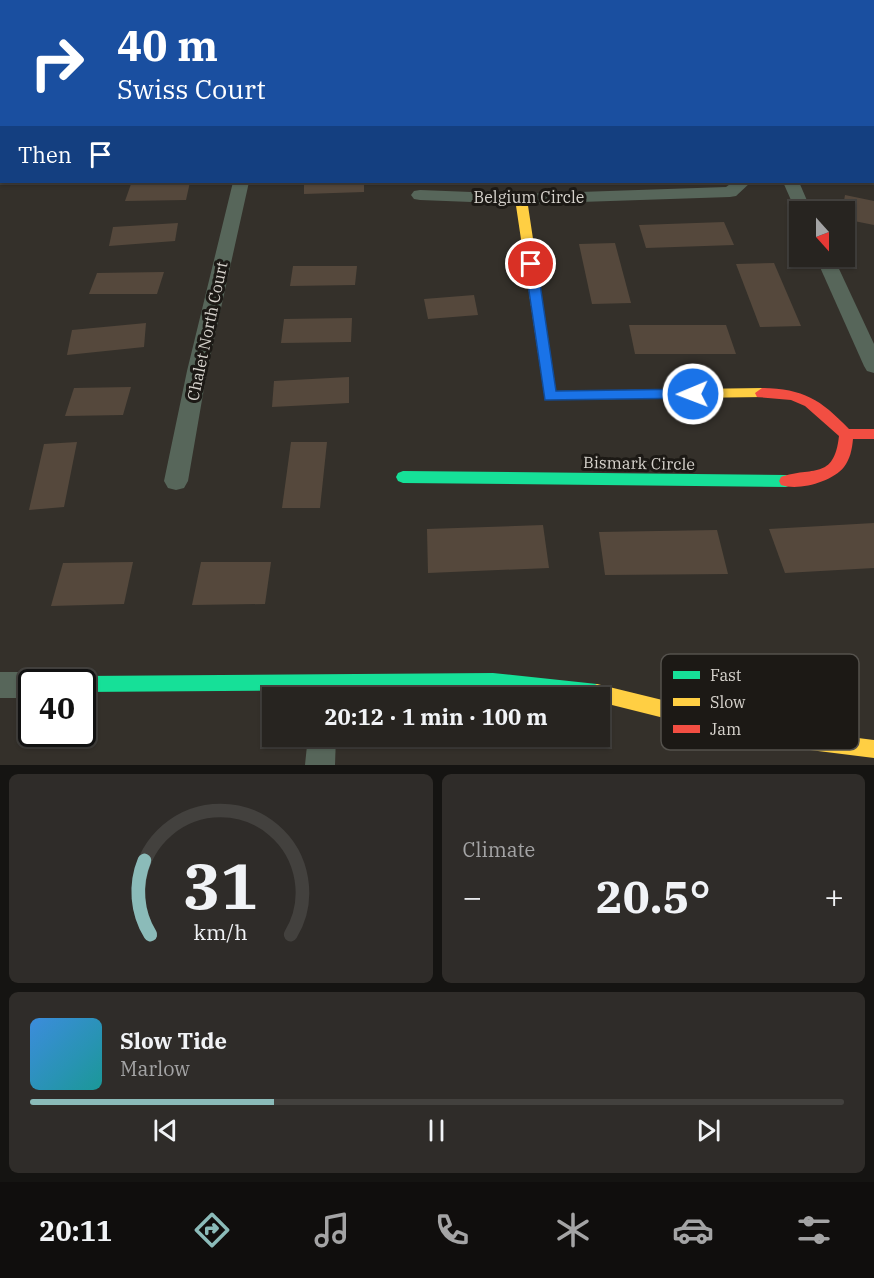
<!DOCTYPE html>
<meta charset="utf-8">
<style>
body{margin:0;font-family:"IBM Plex Serif",serif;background:#2f2c29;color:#f1f3f6;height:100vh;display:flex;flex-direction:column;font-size:22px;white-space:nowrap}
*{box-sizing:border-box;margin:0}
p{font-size:20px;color:#a4a4a5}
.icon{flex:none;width:33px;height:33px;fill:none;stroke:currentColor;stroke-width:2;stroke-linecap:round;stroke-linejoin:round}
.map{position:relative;height:765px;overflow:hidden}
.panel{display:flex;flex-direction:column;gap:9px;padding:9px;background:#151412;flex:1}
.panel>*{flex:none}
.guide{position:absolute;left:0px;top:0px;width:874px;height:183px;box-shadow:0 2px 4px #0004,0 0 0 2px #43413e;background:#1a4fa0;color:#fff;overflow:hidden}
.needle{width:39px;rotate:159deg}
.fabs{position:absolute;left:789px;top:201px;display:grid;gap:12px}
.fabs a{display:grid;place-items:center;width:66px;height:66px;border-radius:0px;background:#272420;box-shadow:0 2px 4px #0004,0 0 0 2px #43413e;font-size:30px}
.speed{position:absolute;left:18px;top:669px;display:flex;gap:12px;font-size:30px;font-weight:700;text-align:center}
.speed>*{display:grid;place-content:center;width:78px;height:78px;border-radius:50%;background:#272420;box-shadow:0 2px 4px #0004,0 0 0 2px #43413e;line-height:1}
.speed .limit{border:3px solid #111;border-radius:9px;background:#fff;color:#111}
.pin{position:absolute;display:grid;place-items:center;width:51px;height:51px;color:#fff;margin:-26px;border:3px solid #fff;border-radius:50%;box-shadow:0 2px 6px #0007}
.me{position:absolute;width:66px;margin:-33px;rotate:269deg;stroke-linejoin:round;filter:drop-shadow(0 0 4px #0008)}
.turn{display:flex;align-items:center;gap:21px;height:126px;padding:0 18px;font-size:27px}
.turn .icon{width:78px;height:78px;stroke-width:2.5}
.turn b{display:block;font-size:42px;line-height:51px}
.then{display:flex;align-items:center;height:57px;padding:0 18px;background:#0003;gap:12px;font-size:22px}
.big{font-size:45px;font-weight:700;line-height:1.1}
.panel .card{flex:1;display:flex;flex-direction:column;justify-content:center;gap:9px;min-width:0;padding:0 21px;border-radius:9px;background:#2f2c29}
.panel .dial{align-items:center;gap:0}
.dial svg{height:156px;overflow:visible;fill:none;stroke:#43413e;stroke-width:7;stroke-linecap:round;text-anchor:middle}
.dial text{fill:#f1f3f6;stroke:none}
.song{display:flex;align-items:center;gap:18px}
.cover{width:72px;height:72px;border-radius:9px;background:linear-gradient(135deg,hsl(210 70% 55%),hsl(180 70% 35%))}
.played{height:6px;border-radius:3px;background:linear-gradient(90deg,#8bbbb9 30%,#43413e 30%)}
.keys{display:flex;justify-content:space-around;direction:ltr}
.heat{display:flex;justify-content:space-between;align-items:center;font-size:33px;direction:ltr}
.panel .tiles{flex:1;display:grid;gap:9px;grid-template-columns:1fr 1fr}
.card:last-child{grid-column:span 2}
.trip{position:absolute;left:262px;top:687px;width:348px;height:60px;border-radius:0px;background:#272420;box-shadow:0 2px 4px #0004,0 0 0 2px #43413e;font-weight:700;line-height:60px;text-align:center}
.dock{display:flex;height:96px;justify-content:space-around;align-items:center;background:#100e0d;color:#a4a4a5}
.dock .icon{width:42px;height:42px}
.dock .on{color:#8bbbb9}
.dock b{font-size:27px;color:#f1f3f6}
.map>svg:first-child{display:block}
.building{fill:#55483c}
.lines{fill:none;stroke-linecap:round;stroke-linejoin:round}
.street{fill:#57665a;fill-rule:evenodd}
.fast{fill:#16e098;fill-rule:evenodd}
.slow{fill:#ffcf43;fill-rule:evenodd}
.jam{fill:#f24e42;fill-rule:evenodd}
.route{fill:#1a73e8;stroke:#114b97;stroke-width:1.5}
.labels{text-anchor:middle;stroke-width:6;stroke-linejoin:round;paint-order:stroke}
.street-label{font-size:16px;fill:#d7d3cd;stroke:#1c1915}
.key{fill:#1c1915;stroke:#54514c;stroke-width:1.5}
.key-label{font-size:16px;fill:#d7d3cd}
</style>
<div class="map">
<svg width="874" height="765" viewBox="0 0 874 765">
<rect width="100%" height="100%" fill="#34302a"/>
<!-- building -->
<g class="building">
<path d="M190,182L186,200L125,201L131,184Z"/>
<path d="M304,182H364V192L304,194Z"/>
<path d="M845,195L874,201V225L844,219V212H842Z"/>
<path d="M724,222L734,245L646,248L639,225Z"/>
<path d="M178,223L175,241L109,246L113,227Z"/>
<path d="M615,243L631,303L592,304L579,244Z"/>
<path d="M774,263L801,326L760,327L736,264Z"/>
<path d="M293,266H357L355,285L290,286Z"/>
<path d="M164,272L157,294H89L97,273Z"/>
<path d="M474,295L478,315L428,319L424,299Z"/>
<path d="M352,318L351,342L281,343L284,319Z"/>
<path d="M146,323L144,347L67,355L72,330Z"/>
<path d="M629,325H726L736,354H635Z"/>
<path d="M349,377V403L272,407L274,381Z"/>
<path d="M131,387L123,415L65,416L74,388Z"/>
<path d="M77,442L64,507L29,510L44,444Z"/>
<path d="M291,442H327L320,508H282Z"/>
<path d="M874,523V568L785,573L769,529Z"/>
<path d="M543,525L549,568L428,573L427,529Z"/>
<path d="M717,530L728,574L605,575L599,532Z"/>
<path d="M133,562L124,604L51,606L63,563Z"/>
<path d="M201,562H271L265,604L192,605Z"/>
</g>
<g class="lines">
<!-- street -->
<g class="street">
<path d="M233,182H249L207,371L188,481L184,488L176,490L168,488L164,481L187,371Z"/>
<path d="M733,182H751L736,196L730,197L521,204L420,200L414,199L411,195L414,191L420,190L521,194L726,187Z"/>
<path d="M783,182H799L812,212H800L798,216Z"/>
<path d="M815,256H833L874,344V373L867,371L864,366Z"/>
<path d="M0,672H32L42,676L45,682H32V698H0Z"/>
<path d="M308,736H336L335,765H305Z"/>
</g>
<!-- fast -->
<g class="fast">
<rect x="0" y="79" width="2" height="6"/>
<rect x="873" y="80" width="1" height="6"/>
<path d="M403,471L786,475L791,477L793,481L791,485L786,487L403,483L398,481L396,477L398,473Z"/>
<path d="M493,673L597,684L603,687L606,693L603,699L600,700V698H563L493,689L82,692V682H74L76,678L82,676Z"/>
</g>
<!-- slow -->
<g class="slow">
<rect x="163" y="0" width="8" height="2"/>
<path d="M521,196L527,199L556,391L762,388L767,389L769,393L767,397L545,400L515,199Z"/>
<path d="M597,684L740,719L810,732L874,740V758L810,750L740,737L600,702V698H590L588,693L591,687Z"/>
</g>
<!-- jam -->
<path class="jam" d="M762,388C804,389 820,399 849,429H874V439H853C852,450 850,459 844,467C832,482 799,491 781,485L779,481L781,477C812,466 834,481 839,436L805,406L791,400L757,397L755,393Z"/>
</g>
<!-- route -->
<path class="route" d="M531,261L537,264L556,391L693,389L700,394L698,398L545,400L525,264Z"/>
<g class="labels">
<!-- street labels -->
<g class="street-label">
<text x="529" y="203">Belgium Circle</text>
<text transform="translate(207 331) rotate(-78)" y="6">Chalet North Court</text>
<text transform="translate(639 463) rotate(1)" y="6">Bismark Circle</text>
</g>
</g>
<!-- legend -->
<rect x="661" y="654" width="198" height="96" rx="9" class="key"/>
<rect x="673" y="671" width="27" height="8" fill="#16e098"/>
<rect x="673" y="698" width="27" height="8" fill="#ffcf43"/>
<rect x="673" y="725" width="27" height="8" fill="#f24e42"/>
<g class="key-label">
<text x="710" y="681">Fast</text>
<text x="710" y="708">Slow</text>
<text x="710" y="735">Jam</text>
</g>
</svg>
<div class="fabs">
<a><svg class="needle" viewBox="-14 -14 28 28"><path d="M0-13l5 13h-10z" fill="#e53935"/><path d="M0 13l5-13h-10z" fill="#a4a4a5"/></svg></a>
</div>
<div class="speed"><div class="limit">40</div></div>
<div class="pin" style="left:531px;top:264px;background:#d93025"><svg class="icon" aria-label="arrive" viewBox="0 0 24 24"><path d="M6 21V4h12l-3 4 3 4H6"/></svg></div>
<svg class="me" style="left:693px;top:394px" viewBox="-20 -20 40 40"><circle r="17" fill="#1a73e8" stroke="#fff" stroke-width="3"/><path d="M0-11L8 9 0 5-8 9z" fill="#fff"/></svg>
<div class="trip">20:12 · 1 min · 100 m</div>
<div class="guide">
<div class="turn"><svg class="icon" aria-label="right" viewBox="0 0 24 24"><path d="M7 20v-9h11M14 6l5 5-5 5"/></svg><div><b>40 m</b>Swiss Court</div></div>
<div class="then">Then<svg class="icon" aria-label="arrive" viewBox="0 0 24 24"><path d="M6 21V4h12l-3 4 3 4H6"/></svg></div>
</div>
</div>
<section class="panel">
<div class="tiles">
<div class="card dial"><svg viewBox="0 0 100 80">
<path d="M14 69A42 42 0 1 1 86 69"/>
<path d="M14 69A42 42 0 0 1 11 31" stroke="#8bbbb9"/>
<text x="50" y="56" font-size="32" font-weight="700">31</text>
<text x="50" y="72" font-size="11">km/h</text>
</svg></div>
<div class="card"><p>Climate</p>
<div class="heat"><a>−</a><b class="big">20.5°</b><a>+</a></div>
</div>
<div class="card">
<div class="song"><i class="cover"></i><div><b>Slow Tide</b><p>Marlow</p></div></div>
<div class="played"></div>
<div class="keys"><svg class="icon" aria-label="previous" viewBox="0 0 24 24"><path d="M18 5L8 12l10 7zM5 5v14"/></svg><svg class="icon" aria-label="pause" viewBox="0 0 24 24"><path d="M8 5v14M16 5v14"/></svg><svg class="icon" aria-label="next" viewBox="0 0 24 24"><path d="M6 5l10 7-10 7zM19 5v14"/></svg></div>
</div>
</div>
</section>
<nav class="dock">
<b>20:11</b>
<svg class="icon on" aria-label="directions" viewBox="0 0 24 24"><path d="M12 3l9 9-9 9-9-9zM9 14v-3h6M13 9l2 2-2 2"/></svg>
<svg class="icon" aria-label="music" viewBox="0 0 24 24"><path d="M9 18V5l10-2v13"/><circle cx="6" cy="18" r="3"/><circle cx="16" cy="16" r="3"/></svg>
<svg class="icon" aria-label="phone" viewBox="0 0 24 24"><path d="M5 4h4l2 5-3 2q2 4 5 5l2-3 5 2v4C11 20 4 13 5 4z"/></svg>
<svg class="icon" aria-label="climate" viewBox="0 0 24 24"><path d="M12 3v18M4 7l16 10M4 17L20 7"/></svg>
<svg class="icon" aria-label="car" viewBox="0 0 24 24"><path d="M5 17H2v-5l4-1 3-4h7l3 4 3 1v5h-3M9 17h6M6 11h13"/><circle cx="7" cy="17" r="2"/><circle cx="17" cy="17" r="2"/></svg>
<svg class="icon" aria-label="filters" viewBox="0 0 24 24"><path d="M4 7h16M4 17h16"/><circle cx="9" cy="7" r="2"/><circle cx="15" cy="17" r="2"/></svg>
</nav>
